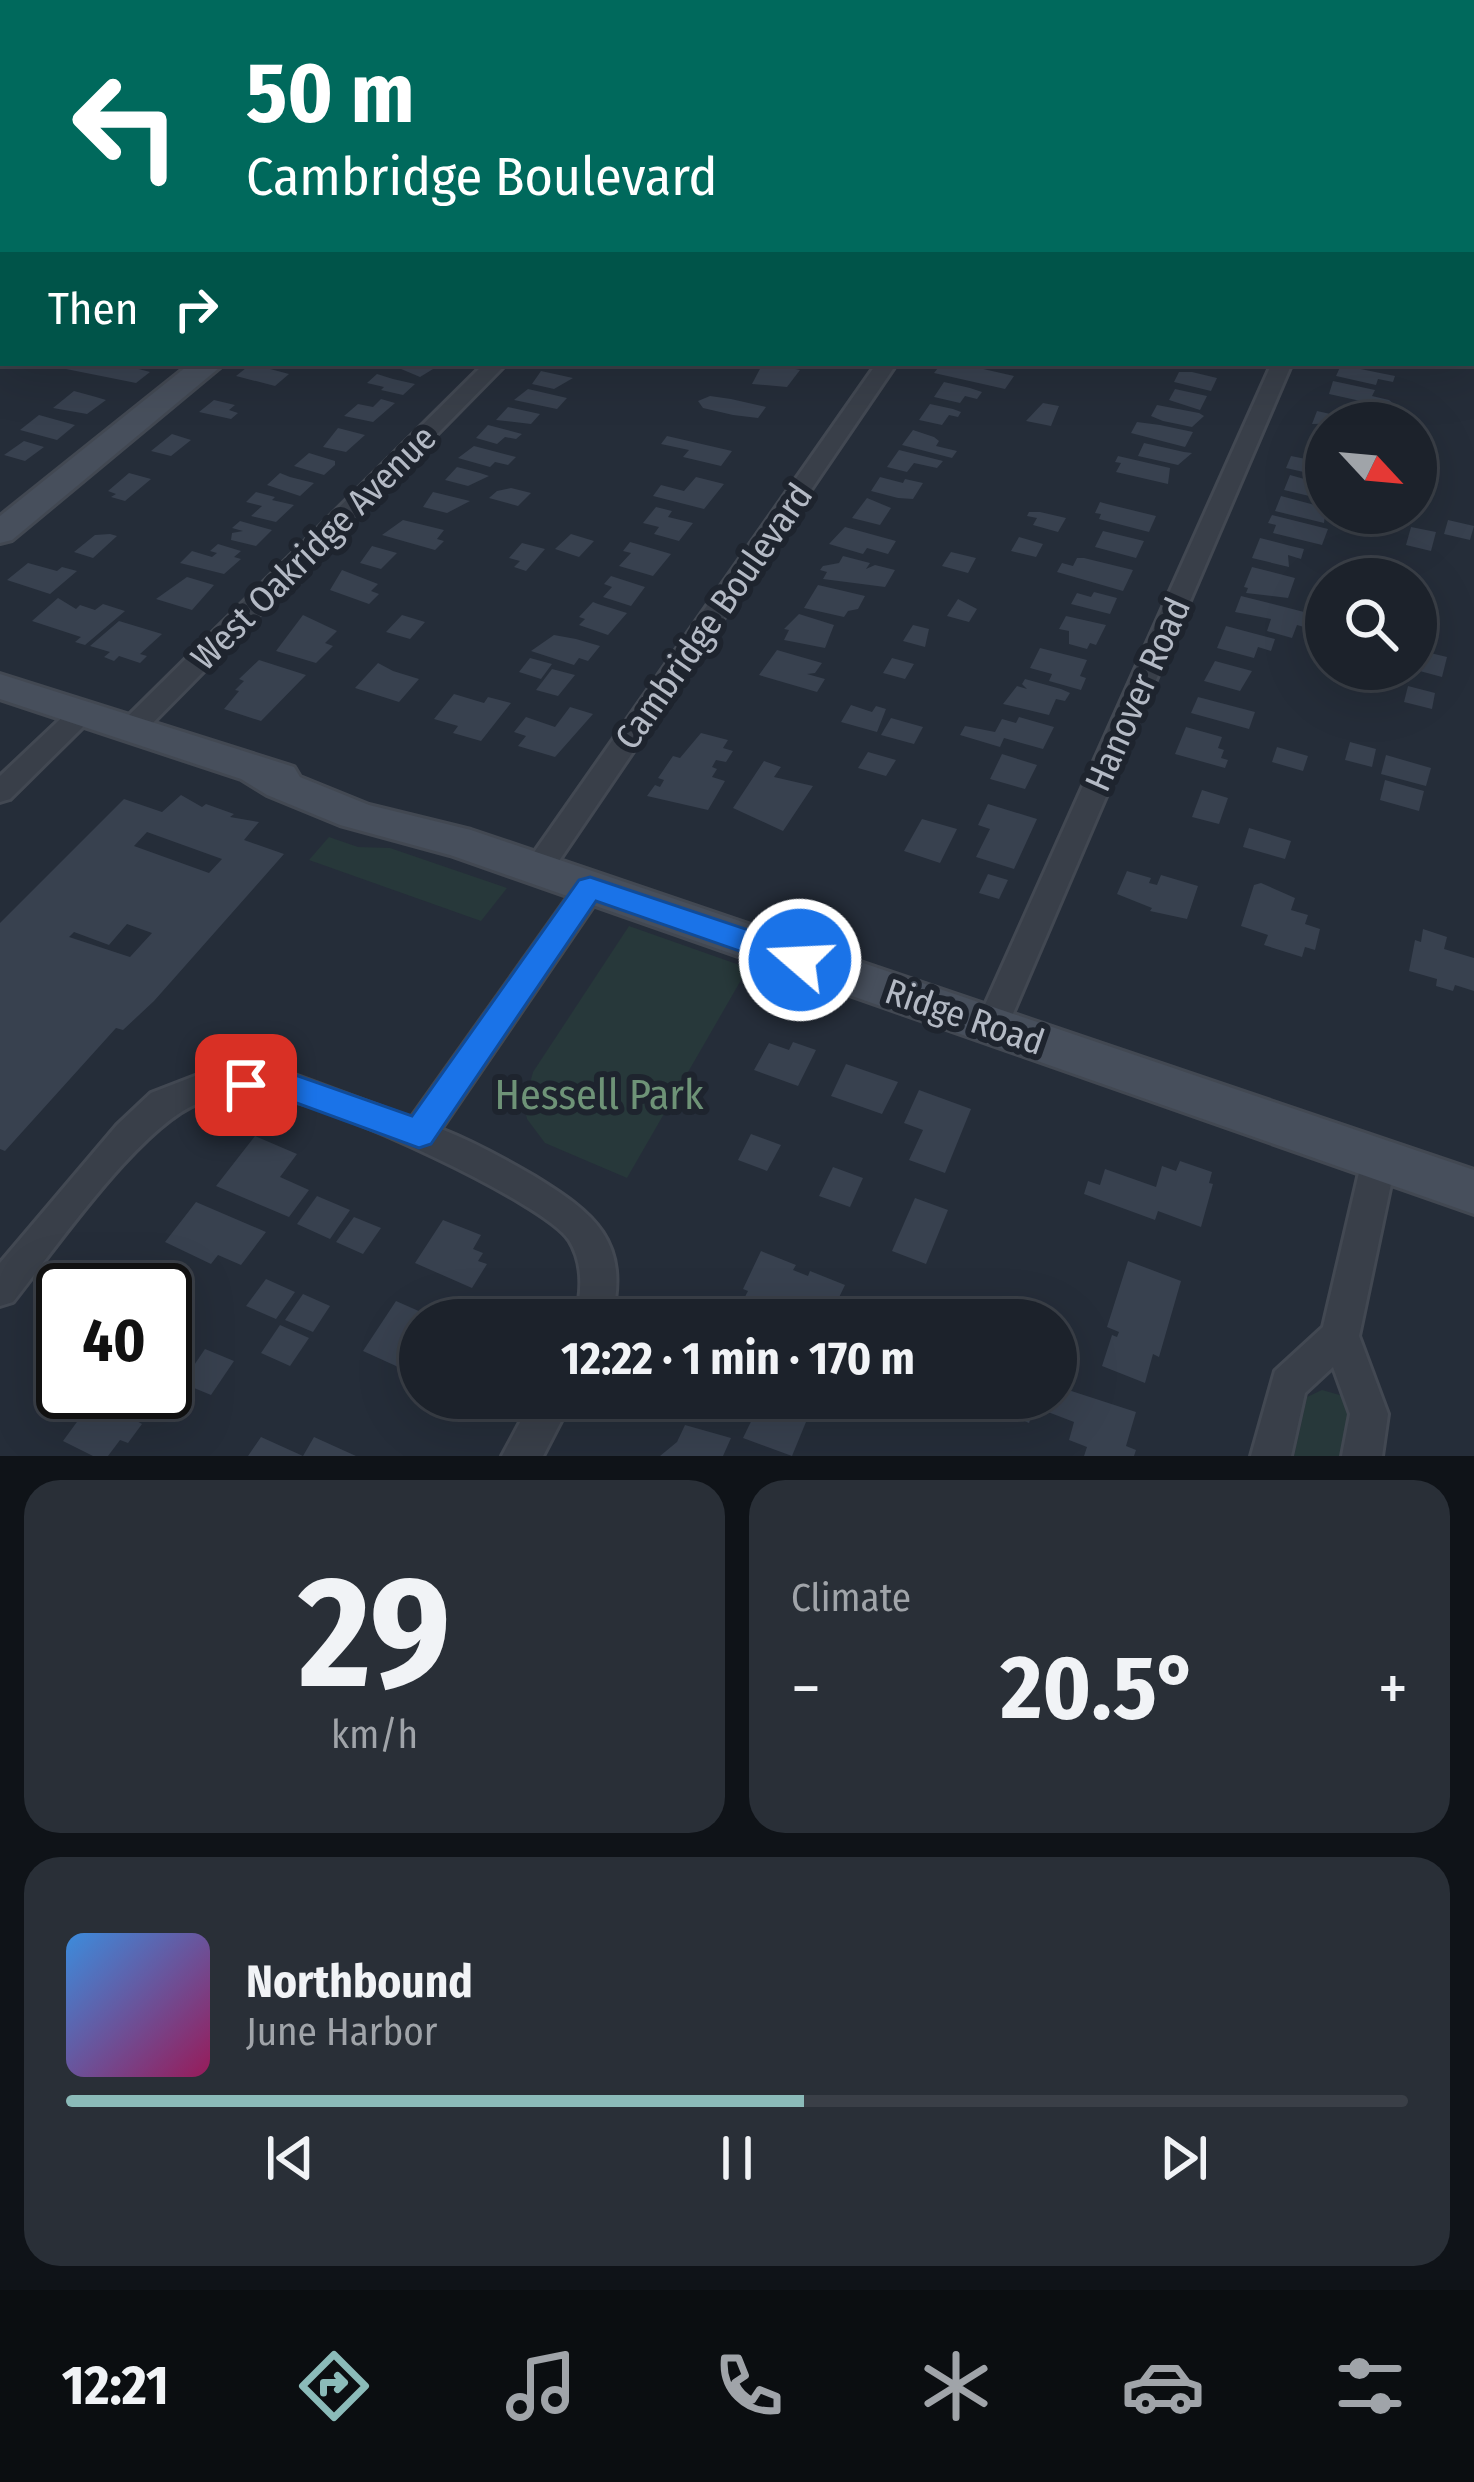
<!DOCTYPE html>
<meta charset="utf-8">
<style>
body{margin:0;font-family:"Fira Sans Condensed",sans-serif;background:#292f37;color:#f1f3f6;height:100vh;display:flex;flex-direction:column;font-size:45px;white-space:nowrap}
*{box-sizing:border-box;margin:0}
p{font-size:39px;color:#a0a4a9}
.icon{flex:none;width:66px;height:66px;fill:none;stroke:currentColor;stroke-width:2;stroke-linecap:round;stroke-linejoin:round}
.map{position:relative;height:1456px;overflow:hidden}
.drawer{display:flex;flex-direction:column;gap:24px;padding:24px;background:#0f1318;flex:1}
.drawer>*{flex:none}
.hud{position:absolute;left:0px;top:0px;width:1476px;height:366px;box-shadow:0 12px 48px #0002,0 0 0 3px #3a3f47;background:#00695c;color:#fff;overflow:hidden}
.needle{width:78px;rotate:116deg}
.fabs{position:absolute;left:1305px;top:402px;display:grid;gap:24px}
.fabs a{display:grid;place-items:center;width:132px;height:132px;border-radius:50%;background:#1c222b;box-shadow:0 12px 48px #0002,0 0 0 3px #3a3f47;font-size:60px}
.speed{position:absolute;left:36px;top:1263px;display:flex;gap:24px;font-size:60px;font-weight:700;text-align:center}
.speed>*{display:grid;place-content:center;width:156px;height:156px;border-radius:50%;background:#1c222b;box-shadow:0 12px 48px #0002,0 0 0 3px #3a3f47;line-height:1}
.speed .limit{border:6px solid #111;border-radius:18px;background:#fff;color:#111}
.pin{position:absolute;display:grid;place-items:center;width:102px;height:102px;color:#fff;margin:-51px;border-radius:24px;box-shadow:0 6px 18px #0006}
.me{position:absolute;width:132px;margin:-66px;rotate:289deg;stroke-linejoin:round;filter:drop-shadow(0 0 9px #0008)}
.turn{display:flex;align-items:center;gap:42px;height:252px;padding:0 48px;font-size:54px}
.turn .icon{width:156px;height:156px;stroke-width:2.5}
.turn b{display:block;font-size:84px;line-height:102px}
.then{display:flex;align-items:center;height:114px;padding:0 48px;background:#0003;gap:24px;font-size:45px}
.big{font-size:90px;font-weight:700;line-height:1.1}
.drawer .widget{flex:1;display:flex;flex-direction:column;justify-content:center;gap:18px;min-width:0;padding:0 42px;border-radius:36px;background:#292f37}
.drawer .dial{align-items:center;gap:0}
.dial b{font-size:156px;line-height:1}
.song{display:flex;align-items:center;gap:36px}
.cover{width:144px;height:144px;border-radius:18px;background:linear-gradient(135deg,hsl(210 70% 55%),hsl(330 70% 35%))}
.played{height:12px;border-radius:6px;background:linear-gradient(90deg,#8bbbb9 55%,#3a3f47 55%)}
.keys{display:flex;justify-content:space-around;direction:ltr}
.heat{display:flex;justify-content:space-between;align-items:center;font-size:66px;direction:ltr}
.drawer .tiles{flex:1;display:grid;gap:24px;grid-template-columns:1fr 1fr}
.widget:last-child{grid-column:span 2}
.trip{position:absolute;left:399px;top:1299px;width:678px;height:120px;border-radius:60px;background:#1c222b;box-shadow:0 12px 48px #0002,0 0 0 3px #3a3f47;font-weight:700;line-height:120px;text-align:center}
.menu{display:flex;height:192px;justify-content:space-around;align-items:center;background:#0b0e11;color:#a0a4a9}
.menu .icon{width:84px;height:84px}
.menu .selected{color:#8bbbb9}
.menu b{font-size:54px;color:#f1f3f6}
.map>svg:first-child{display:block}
.green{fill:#27383a}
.building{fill:#38414f;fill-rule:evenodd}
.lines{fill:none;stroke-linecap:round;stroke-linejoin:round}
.street-casing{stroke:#424852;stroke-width:6}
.secondary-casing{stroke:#424852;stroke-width:6}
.street{fill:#393f49;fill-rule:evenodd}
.secondary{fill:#474f5c;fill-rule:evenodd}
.route{fill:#1a73e8;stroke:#114b97;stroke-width:3}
.labels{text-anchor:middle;stroke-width:12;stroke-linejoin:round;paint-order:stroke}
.street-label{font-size:36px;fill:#b4bac5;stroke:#1e242e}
.near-park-label{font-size:42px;fill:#6e9377;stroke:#1e242e}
</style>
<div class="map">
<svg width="1474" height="1456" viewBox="0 0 1474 1456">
<rect width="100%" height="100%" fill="#252d39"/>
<!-- green -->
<g class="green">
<path d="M329,837L358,847L390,848L507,888L481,921L309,860Z"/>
<path d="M629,926L748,968L627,1178L545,1143L527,1119L524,1104L533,1072Z"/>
<path d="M1322,1390L1343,1396L1350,1421L1343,1456H1294L1307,1397Z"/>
</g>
<!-- building -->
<g class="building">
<path d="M74,363H116L150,372L136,383L66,369Z"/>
<path d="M387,363H424L438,366L420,377Z"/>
<path d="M763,363H767L800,370L787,387L752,384Z"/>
<path d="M942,363H957L1014,376L1005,389L934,373Z"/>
<path d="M251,364L289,374L275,386L236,376Z"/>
<path d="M1341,365L1380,373L1395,376L1393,382L1378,379L1376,385L1336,376Z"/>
<path d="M541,371L573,378L554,389L532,384Z"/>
<path d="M1179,372H1192L1217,378L1211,391L1174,382Z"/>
<path d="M377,374L393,379L415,384L403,395L381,390L384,387L367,383Z"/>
<path d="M1333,381L1375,390L1372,396L1389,400L1410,417H1383L1365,402L1329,394Z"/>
<path d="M944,382L970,388L982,392L977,399L965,396L960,403L934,397Z"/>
<path d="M528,389L567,398L557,409L514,400Z"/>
<path d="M1175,389L1207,396L1200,410L1169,400Z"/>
<path d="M74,391L96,397L106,400L87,414L53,408Z"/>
<path d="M710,396L731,399L766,407L758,418L733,415L703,408L698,401Z"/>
<path d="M381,399L395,403L373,422L344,416L358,404L373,407Z"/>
<path d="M214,400L235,405L229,410L238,413L231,419L199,412Z"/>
<path d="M1043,403L1059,406L1051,426L1026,421Z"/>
<path d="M930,404L953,409L961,412L958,417L949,415L942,425L919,420Z"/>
<path d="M1157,405L1199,413L1204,416L1192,427L1163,421L1151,416Z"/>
<path d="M508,407L540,414L531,424L496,420Z"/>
<path d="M1317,411L1362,421V423L1312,424Z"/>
<path d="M39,415L75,425L57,440L20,430Z"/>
<path d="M1137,422L1160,425L1193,432L1185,447L1131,433Z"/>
<path d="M488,425L522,434L516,439L505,437L497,444L476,438Z"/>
<path d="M338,428L365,435L346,452L323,447Z"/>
<path d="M913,430L934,437L939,441L936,446L957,451L952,458L902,445Z"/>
<path d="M172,434L191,440L171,456L151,451Z"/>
<path d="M667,436L732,451L721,466L683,457L689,450L661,444Z"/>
<path d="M24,441L44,447L25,461L4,455Z"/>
<path d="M1144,443L1184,452L1192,453L1178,465L1138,456Z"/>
<path d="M474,446L516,457L508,465L495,462L490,467L458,458Z"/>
<path d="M899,450L943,461L937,468L914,463L907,472L887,467Z"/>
<path d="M309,453L335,461V465L324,475L294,466Z"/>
<path d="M1118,456L1170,468L1168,484L1116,472L1121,463L1115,462Z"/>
<path d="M1291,456L1326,463V477L1286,468Z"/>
<path d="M457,467L480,473L489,476L468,486L445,480Z"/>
<path d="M129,473L151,479L125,501L111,497L116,494L108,491Z"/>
<path d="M280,473L290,477L314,483L300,496L267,485Z"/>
<path d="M1290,475L1326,485V500L1284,490Z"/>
<path d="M696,477L724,484L704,509L653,496L661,485L684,491Z"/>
<path d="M880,477L903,483L905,479L923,483L913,499L898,498L871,491Z"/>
<path d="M511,488L531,493L518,506L489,498L497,491Z"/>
<path d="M256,492L275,497L272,500L294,505L276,522L251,516L262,506L246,502Z"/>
<path d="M433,492L470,501L447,513L423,507Z"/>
<path d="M1281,496L1326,508L1324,523L1275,511Z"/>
<path d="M867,498L891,508L880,525L852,518Z"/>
<path d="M1100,502L1107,504L1156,516L1149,532L1099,519L1101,514L1095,513Z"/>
<path d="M656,507L672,511L668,517L693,523L679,541L654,534L659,527L643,523Z"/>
<path d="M1029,512H1040L1066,518L1058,532L1033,525L1037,518L1027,516Z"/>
<path d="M1272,515L1328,529L1322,545L1273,533L1276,525L1268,523Z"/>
<path d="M403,520L444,530L437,539L444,541L435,550L382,535Z"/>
<path d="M1448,520L1474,526L1470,540L1444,534Z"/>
<path d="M240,521L272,530L256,546L231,540L232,533L243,531L232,528Z"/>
<path d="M845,527L896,541L888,554L867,548L863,554L829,544Z"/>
<path d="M1411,527L1436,532L1431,551L1406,545Z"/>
<path d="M1103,531L1144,541L1136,558L1095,547Z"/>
<path d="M110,534L117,536L93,558L74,552L95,535Z"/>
<path d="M571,534L594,541L579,557L555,549Z"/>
<path d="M1019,537L1043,544L1036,557L1011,551Z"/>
<path d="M1260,538L1291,546L1304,549L1301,559L1288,555L1289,567L1252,558Z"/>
<path d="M630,542L637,544L671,554L653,576L619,566L631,553L623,551Z"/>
<path d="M522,543L545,549L526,571L514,567L520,561L509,558Z"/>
<path d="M218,544L241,551L234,557L241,559L224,574L180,563L192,551L212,557L217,553L210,551Z"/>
<path d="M372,546L397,553L381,569L360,563Z"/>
<path d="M951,552L976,558L968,573L942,566Z"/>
<path d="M843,556L870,563L866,569L875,565L895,570L885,587L823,579L827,572L820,570L823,566L839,563Z"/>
<path d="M1077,558H1084L1133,570L1123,591L1057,572L1062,563L1073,566Z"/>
<path d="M28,563L57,571L62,567L77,571L50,594L7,580Z"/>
<path d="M1252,567L1295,578L1288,598L1246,593L1248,588L1244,587Z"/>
<path d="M342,570L378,584L371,591L379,594L369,604L330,590Z"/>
<path d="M611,576L645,587L631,606L603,597L612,587L604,584Z"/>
<path d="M187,577L214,585L192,610L156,599Z"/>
<path d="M818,585L844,591L865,596L858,609L848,611L844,617L804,608Z"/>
<path d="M1094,592L1117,598L1110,614L1071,604L1077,593L1091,597Z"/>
<path d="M1241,596L1308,613L1304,627L1297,625L1292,638L1267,631L1271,619L1235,612Z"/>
<path d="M58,598L76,609L80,605L95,610L103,604L125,611L85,645L75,642L81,637L32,621Z"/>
<path d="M958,599L977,609L969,622L947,616Z"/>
<path d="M593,602L598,604L627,613L608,635L579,625L585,619L579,617Z"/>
<path d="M799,614L834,625L825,648L784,640L789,630L784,629Z"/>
<path d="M303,615L337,631L325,643L333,646L316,663L276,651Z"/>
<path d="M402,615L425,622L410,639L386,632Z"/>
<path d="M1066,616L1106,625L1096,645L1090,643L1087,649L1069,644V631L1059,629Z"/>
<path d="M119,621L162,634L140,654L147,656L140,663L119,656L114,661L104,657L110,652L90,646Z"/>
<path d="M913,625L929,629L925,647L903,641Z"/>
<path d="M1226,626L1275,639L1271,651L1258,647L1254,658L1217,648Z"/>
<path d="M554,635L576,639L600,646L588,661L579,658L574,665L531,651Z"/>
<path d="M1040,648L1087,660L1080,676L1086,678L1081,690L1049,681L1052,674L1030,668Z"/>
<path d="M777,650L822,663L815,673L807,674L825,679L817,692L759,675Z"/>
<path d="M1418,650L1447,657L1442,677L1416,670Z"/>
<path d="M530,658L552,664L541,679L519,672Z"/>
<path d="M892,658L914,664L905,679L883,673Z"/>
<path d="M259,660L306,675L261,721L224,709L239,691L235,690L244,681L239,679Z"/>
<path d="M1215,661L1252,671L1240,691L1204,681Z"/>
<path d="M378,663L393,671L419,679L399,702L355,688Z"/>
<path d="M552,669L575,675L558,696L536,690Z"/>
<path d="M1025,679L1061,689L1070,693L1065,701L1056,699L1049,715L1003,704L1017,686L1027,689L1022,684Z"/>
<path d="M1408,686L1435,693L1432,709L1404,702Z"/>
<path d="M454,694L484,703L488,697L511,703L481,741L453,733L458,726L434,719Z"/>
<path d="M1198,697L1255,712L1249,729L1191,713Z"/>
<path d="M851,705L872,712L876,706L886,709L877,732L841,722Z"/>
<path d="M570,707L593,714L555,757L518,746L526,736L514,732L526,717L555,727Z"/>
<path d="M1019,717L1054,727L1043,749L1004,738L1000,747L960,735L965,726L995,732L1002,719L1016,723Z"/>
<path d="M891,718L923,727L914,744L881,735Z"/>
<path d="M1186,727L1222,737L1218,748L1224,750L1221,758L1228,760L1225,768L1175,754Z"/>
<path d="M701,733L728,740L723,748L733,751L726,762L716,760L712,767L717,769L712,777L725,781L708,810L647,796L655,785L660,787L664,780L658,778L673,756L680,758Z"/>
<path d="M1350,742L1376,749L1372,767L1345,760Z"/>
<path d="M1277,747L1308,756L1303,771L1272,762Z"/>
<path d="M868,752L896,760L886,776L858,768Z"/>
<path d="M1002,754L1037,765L1025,789L990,779Z"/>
<path d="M1386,755L1431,768L1426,786L1381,774Z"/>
<path d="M764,761L781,767L774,777L813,786L783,831L733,808Z"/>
<path d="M1385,780L1424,791L1419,811L1380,800Z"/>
<path d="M1202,790L1228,798L1219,824L1192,817Z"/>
<path d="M181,795L202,807L206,804L234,814L230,817L259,822L244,840L284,854L154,1001L123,1030L116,1028L5,1151L0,1149V923L124,799L162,812ZM147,832L222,859L209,873L134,846ZM127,924L152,933L130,957L69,937L74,932L109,945Z"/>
<path d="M988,804L1037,819L1014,869L976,857L990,829L978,825Z"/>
<path d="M922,819L957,829L940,863L904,851Z"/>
<path d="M1249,828L1291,841L1285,859L1243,847Z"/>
<path d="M1127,871L1151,878L1149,883L1157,885L1161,875L1198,886L1187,919L1150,911L1152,908L1117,894Z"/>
<path d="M988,874L1008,880L999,899L979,893Z"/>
<path d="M1261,883L1295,898L1291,910L1308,915L1305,924L1320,929L1315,950L1305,947L1302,957L1264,945L1268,935L1241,926L1254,885Z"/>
<path d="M1423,929L1447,937L1444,949L1474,958V991L1455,985L1453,991L1436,986L1437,979L1409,971L1415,940L1421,942Z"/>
<path d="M793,1042L816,1050L798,1086L754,1070L769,1043L789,1050Z"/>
<path d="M846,1064L898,1082L882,1114L831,1096Z"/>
<path d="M919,1090L971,1109L945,1173L909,1160L923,1130L904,1123Z"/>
<path d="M751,1134L781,1145L767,1171L738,1160Z"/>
<path d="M255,1136L297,1154L280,1177L309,1190L289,1217L216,1186Z"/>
<path d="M1180,1161L1212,1172L1209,1183L1213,1184L1201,1227L1158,1211L1155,1220L1084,1194L1088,1181L1100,1185L1105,1169L1156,1187L1162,1166L1176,1171Z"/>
<path d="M833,1167L863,1178L850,1207L819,1196Z"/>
<path d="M317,1196L350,1210L330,1239L297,1224Z"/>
<path d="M915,1198L948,1210L926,1264L892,1251Z"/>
<path d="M196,1202L266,1232L241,1265L218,1255L211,1264L165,1242Z"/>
<path d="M354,1217L381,1228L363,1254L336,1242Z"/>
<path d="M443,1220L481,1235L473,1249L483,1253L478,1261L487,1264L472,1288L415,1263Z"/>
<path d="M761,1251L796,1265L793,1270L808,1276L810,1271L845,1285L832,1312L821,1307L816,1320H768L739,1308L748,1291L743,1289Z"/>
<path d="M1128,1261L1181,1281L1159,1357L1153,1354L1145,1383L1102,1366L1112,1335L1117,1337L1119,1332L1107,1327Z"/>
<path d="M145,1277L183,1294L165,1319V1290H135Z"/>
<path d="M266,1279L295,1292L276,1319L246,1306Z"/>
<path d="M303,1294L330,1306L313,1332L285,1320Z"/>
<path d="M396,1301L430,1316L437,1304L457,1312L452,1320H420L418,1376L363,1351Z"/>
<path d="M280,1325L309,1338L290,1366L261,1353Z"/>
<path d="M205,1349L234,1361L211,1395L182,1383Z"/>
<path d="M1056,1386L1136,1412L1126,1446L1136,1450L1134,1456H1084L1087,1447L1069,1440L1074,1422L1035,1407L1029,1423L973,1398H1056Z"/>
<path d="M165,1387L180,1394L159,1421L140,1412L135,1420L142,1424L128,1443L120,1440L108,1456H93L63,1441L93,1400L77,1392H165Z"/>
<path d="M760,1403L806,1422L792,1456L743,1438Z"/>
<path d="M685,1425L731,1438L723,1456H660L677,1442Z"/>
<path d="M261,1437L303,1456L314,1437L356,1456H248Z"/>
</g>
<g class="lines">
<!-- street casing -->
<g class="street-casing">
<g id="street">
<path d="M232,0H260L262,3H234Z"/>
<path d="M752,0H783L785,3H754Z"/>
<path d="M1285,0H1318L1320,3H1287Z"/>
<rect x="1473" y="26" width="1" height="10"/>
<rect x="1473" y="111" width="1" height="10"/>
<path d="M3,148V159L0,160V149Z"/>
<rect x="1473" y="254" width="1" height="12"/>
<path d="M485,363H507L140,736H120L116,730L120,724Z"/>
<path d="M877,363H897L548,877H528L523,869L528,861Z"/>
<path d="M1272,363H1292L1008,1025L1003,1034L992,1038L981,1034L976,1025Z"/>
<path d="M81,705L94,714L90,720L10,799L0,802V776L72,708Z"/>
<path d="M590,877L600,880L605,888L600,896L441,1129C474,1142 503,1158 534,1176C594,1213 631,1241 611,1320H575C582,1294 584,1264 569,1240C544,1202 330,1104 282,1099C261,1096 230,1095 209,1100C149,1111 53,1252 13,1302L0,1306V1263L117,1125L151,1093L195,1076L284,1071L411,1118L580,880Z"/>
<path d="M1379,1145L1391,1150L1396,1160L1359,1336L1388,1414L1382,1456H1342L1350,1414L1333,1367L1305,1393L1291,1456H1251L1275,1371L1323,1327L1362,1160L1367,1150Z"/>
<path d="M533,1398H573L543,1456H502Z"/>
</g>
</g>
<!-- secondary casing -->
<g class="secondary-casing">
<g id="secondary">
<path d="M645,0H669L643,3Z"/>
<path d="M191,363H225L12,540L0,543V516Z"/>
<path d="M0,674L294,767L300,777L369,805L471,830L1474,1170V1214L450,855L340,825L267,795L241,779L0,699Z"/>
</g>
</g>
<!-- street -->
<use href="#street" class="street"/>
<!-- secondary -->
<use href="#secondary" class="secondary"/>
</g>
<!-- route -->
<path class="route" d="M590,877L811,951L815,960L811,968L800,972L596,901L431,1144L419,1148L283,1098L234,1095L229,1085L234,1076L284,1071L412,1116L579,880Z"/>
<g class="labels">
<!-- street labels -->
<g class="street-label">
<text transform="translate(313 547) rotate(-45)" y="13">West Oakridge Avenue</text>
<text transform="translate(713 616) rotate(-55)" y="13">Cambridge Boulevard</text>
<text transform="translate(1137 694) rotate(-66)" y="13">Hanover Road</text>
<text transform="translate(965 1016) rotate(19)" y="13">Ridge Road</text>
</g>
<!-- near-park labels -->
<g class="near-park-label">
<text x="599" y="1109">Hessell Park</text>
</g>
</g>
</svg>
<div class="fabs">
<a><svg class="needle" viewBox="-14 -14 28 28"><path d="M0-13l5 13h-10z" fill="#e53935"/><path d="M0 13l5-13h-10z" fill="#a0a4a9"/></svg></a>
<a><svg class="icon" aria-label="search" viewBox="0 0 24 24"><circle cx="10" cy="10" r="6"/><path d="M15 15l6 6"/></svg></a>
</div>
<div class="speed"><div class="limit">40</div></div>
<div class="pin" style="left:246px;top:1085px;background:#d93025"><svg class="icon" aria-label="arrive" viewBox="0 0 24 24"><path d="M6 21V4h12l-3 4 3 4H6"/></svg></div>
<svg class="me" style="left:800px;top:960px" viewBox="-20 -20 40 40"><circle r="17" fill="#1a73e8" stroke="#fff" stroke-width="3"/><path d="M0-11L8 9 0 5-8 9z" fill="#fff"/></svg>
<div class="trip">12:22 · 1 min · 170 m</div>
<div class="hud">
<div class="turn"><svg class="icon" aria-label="left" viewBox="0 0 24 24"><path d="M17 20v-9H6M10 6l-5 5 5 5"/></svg><div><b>50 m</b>Cambridge Boulevard</div></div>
<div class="then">Then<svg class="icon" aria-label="right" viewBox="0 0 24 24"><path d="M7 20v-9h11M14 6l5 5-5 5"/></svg></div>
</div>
</div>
<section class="drawer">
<div class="tiles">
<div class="widget dial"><b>29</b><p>km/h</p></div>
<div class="widget"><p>Climate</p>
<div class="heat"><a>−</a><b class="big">20.5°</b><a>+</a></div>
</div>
<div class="widget">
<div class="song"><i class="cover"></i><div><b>Northbound</b><p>June Harbor</p></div></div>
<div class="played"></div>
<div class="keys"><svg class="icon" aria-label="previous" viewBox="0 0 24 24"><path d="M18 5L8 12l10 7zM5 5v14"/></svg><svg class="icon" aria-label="pause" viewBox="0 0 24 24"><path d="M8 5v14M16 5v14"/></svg><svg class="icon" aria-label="next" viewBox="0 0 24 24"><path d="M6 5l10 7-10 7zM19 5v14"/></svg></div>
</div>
</div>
</section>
<nav class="menu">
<b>12:21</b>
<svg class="icon selected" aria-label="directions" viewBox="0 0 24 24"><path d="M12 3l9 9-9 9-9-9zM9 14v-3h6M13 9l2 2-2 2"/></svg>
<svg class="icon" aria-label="music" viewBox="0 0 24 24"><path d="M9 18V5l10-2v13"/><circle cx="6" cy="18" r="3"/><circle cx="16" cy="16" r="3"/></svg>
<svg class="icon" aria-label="phone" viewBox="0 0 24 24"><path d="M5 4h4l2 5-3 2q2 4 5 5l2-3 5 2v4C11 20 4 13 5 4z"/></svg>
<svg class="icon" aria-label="climate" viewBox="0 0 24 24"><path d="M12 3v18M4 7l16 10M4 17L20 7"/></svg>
<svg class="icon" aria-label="car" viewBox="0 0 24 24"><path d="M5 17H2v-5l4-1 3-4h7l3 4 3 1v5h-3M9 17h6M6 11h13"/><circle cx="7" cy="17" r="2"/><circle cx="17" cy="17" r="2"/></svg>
<svg class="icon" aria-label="filters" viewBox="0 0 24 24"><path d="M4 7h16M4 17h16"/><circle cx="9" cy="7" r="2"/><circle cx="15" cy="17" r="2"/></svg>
</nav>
